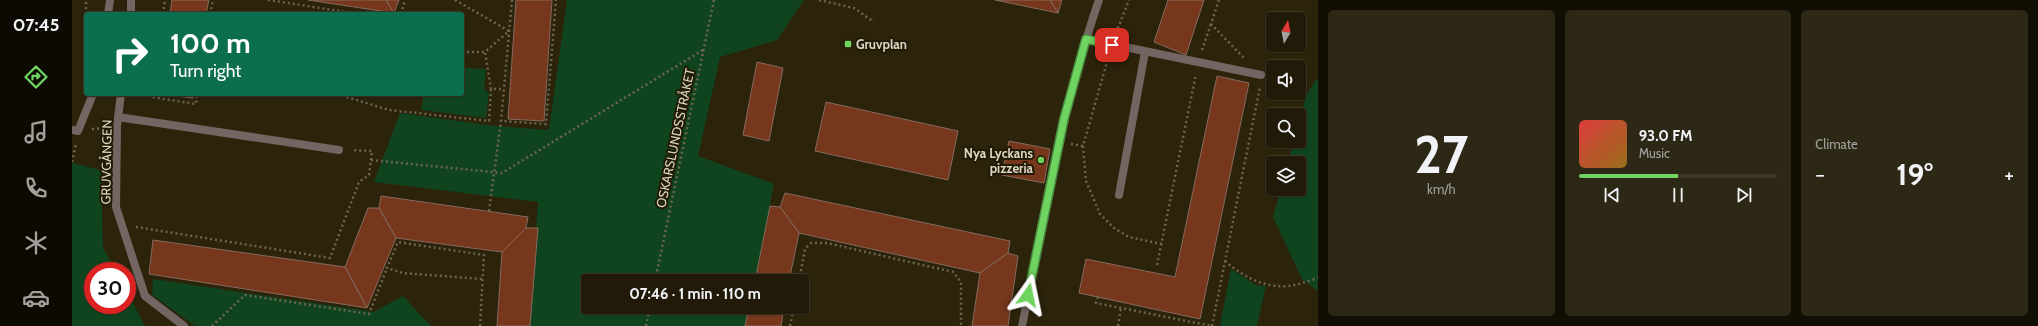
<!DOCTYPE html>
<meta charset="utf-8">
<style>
body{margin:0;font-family:Cabin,sans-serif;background:#2d2716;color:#f1f3f6;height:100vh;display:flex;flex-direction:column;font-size:15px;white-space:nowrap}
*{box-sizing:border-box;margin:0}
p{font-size:13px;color:#a2a19c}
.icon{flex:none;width:22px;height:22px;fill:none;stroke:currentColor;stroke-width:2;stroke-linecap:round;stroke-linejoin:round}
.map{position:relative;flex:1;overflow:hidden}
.details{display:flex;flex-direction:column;gap:10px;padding:10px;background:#120e04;width:720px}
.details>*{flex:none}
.banner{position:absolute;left:12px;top:12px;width:380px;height:84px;border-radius:4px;box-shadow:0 1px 3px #0004,0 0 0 1px #3e3829;background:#0b6e4f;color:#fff;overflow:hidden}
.needle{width:26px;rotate:10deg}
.fabs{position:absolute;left:1194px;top:12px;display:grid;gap:8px}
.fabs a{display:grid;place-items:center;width:40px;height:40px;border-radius:4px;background:#211a08;box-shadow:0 1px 3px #0004,0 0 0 1px #3e3829;font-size:20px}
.speed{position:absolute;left:12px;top:262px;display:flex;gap:8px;font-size:20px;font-weight:700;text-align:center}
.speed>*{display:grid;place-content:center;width:52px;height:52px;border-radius:50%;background:#211a08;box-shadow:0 1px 3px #0004,0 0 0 1px #3e3829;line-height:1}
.speed .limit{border:6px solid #d22;background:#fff;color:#111}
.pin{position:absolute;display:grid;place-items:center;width:34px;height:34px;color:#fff;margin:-17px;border-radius:8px;box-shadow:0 2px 6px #0006}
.me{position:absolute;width:44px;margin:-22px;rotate:12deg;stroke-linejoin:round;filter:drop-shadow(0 0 3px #0008)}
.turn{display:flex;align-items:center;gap:14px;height:84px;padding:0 20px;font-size:18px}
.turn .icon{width:52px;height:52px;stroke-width:2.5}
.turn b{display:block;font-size:28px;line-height:34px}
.big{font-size:30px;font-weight:700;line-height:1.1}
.details .card{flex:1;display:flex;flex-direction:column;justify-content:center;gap:6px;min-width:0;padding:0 14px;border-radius:6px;background:#2d2716}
.details .dial{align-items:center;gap:0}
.dial b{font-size:52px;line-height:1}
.song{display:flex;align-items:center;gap:12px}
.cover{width:48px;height:48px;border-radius:6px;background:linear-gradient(135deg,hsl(0 70% 55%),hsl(40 70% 35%))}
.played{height:4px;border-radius:2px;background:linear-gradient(90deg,#6fd360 50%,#3e3829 50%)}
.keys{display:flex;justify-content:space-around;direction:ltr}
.heat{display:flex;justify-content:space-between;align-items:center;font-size:22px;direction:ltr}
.details .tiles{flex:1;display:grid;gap:10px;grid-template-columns:repeat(3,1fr)}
.trip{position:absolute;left:509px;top:274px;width:228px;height:40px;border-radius:4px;background:#211a08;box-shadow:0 1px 3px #0004,0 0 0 1px #3e3829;font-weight:700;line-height:40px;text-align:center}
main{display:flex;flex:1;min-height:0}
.tabs{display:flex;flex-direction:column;width:72px;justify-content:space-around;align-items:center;background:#0d0a03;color:#a2a19c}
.tabs .icon{width:28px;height:28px}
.tabs .active{color:#6fd360}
.tabs b{font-size:18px;color:#f1f3f6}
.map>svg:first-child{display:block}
.green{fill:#10441e}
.building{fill:#76371c;stroke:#866a5f}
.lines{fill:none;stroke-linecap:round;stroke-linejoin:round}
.path{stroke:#6d6551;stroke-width:2.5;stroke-dasharray:2 3;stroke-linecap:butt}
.lane{stroke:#726562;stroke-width:8}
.street{stroke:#726562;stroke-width:8}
.route-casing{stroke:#48893e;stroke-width:10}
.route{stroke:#6fd360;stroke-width:7}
.poi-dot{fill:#6fd360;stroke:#221a03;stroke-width:1.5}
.labels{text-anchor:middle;stroke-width:4;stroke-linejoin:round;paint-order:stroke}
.poi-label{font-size:13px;font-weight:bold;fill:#dbd5c7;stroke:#221a03;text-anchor:start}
.street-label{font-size:13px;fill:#dbd5c7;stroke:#221a03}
</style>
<main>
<nav class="tabs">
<b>07:45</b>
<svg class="icon active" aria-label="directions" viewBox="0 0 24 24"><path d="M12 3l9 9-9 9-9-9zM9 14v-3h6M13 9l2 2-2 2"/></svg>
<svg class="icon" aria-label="music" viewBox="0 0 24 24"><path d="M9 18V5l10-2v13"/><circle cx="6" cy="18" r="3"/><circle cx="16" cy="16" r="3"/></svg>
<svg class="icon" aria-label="phone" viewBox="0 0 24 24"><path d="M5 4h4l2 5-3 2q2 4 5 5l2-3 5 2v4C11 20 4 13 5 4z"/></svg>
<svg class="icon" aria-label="climate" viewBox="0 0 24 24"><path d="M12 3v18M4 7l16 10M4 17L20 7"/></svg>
<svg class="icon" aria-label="car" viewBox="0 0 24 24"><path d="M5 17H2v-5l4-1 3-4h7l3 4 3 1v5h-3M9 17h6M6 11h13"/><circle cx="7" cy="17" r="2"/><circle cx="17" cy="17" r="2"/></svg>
</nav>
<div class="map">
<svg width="1246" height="326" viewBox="0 0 1246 326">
<rect width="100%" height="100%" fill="#2c230b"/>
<!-- green -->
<g class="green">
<path d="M495,0H732L705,40L648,57L626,156L702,184L683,281H516V307H677L673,326H457L466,202L302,182L328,113L423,126L477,130Z"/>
<path d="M390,68L414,69L412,89L417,93L414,118L350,110L351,94H390Z"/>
<path d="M1246,78V291L1230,279L1201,217L1209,189H1227V163H1216L1222,141H1227C1227,119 1231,94 1246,78Z"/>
<path d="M0,163L29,170L31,248L44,271H21V305H55V292L73,326H0Z"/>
<path d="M1159,269L1184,285L1194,286L1185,326H1148Z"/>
<path d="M81,279L302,312L331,296L357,324L362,326H123L80,295Z"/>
</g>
<!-- building -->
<g class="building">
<path d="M100,0H137L134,14H98Z"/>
<path d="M236,0H314L322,13Z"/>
<path d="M314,0H327L322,13Z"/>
<path d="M444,0H480L472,121L436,119Z"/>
<path d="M923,0H978L986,13Z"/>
<path d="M978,0H990L986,13Z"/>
<path d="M1096,0H1132L1114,55L1082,42Z"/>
<path d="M685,62L711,68L697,141L671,135Z"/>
<path d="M1145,76L1177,83L1128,319L1007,293L1014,259L1103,277Z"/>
<path d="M91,94H121V98Z"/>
<path d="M754,102L886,131L876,180L743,151Z"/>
<path d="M937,141L978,149L972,183L930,175Z"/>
<path d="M713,193L938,241L936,253L908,273L727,233L708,207Z"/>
<path d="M309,196L456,217L454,228L430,252L324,238L307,208Z"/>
<path d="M698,206L708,207L727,233L717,281H683Z"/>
<path d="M296,208H307L324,238L295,308L273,267Z"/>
<path d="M454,228H466L458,326H425L430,252Z"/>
<path d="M81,240L273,267L295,308L77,274Z"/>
<path d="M936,253L946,256L936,326H900L908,273Z"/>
<path d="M677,307H712L709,326H673Z"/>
</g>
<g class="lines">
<!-- path -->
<g class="path">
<path d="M196,0L287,14"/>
<path d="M383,0L437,31L413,52L419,89"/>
<path d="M440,0L429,121L474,124L484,0"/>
<path d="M747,0L782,8L802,22"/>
<path d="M1147,0L1139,24L1173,59"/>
<path d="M14,14V0"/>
<path d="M91,14L93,0"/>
<path d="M138,14L141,0"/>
<path d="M329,14L333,0"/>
<path d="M1044,33L1057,0"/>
<path d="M1130,50L1139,24"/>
<path d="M390,52H413"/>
<path d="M12,85L14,72"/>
<path d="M80,94L79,97L124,104L125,94"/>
<path d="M265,94L317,110L417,121L419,89H432"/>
<path d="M20,129L33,128"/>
<path d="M999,144L1011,146L1037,55"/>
<path d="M1011,146L1014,181L1028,214L1042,228L1057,237L1090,244"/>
<path d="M299,160L430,173L631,50"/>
<path d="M0,162L4,143"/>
<path d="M417,211L429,121"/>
<path d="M64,227L258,258L287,182L297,175L300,151L279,150"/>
<path d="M1153,261C1170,276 1192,288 1216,286C1226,285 1236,281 1246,278"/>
<path d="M1085,265L1124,74"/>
<path d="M583,281L642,0"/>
<path d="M727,281L733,249L739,243H755L881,272L889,282V326"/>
<path d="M1026,297L1024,303L1140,326"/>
<path d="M140,326L173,295L297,314L315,268"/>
<path d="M408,326L412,255L326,242L315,268L331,273L410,279"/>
<path d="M574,326L578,307"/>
<path d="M718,326L722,307"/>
<path d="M1046,326L1049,308"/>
<path d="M1140,326L1188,87"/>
</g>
<!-- lane -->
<g class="lane">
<path d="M1014,39L1189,75"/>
<path d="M46,117L267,150"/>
<path d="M1047,195L1073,52"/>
</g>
<!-- street -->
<g class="street">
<path d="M36,14L38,0"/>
<path d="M59,14V0"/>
<path d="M49,94L45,126L44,207L73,296L112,326"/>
<path d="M0,130L6,131L21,94"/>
<path d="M950,326C973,217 990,106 1027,0"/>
</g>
</g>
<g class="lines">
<!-- route casing -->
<g class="route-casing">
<path id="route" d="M956,295L992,119L1014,39L1040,45"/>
</g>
<!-- route -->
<use href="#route" class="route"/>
</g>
<!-- markers -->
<g class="poi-dot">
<rect x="772" y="40" width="8" height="8" rx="2"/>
<circle cx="969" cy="160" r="4"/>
</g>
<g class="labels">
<!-- poi labels -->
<g class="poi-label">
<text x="784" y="49">Gruvplan</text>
<text x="961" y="158" text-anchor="end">Nya Lyckans<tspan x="961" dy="15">pizzeria</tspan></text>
</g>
<!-- street labels -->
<g class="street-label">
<text transform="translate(603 138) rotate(-78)" y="5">OSKARSLUNDSSTRÅKET</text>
<text transform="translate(34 162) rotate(-89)" y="5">GRUVGÅNGEN</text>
</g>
</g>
</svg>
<div class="fabs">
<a><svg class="needle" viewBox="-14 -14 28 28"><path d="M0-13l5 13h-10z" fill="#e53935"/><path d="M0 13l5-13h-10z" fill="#a2a19c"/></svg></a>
<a><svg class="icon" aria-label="sound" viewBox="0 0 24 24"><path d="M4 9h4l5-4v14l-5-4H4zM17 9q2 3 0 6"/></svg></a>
<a><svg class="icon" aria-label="search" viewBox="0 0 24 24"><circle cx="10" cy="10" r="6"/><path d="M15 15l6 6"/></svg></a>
<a><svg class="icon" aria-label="layers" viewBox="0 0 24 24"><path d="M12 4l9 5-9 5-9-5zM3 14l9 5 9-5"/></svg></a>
</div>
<div class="speed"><div class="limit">30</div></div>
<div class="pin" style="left:1040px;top:45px;background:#d93025"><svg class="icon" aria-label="arrive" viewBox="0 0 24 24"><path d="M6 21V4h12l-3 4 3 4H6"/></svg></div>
<svg class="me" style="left:956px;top:295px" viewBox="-20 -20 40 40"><path d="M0-17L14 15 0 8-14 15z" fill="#6fd360" stroke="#fff" stroke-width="4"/></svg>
<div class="trip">07:46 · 1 min · 110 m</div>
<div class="banner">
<div class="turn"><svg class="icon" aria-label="right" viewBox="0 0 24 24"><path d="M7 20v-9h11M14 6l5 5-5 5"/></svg><div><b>100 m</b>Turn right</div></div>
</div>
</div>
<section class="details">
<div class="tiles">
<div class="card dial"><b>27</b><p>km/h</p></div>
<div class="card">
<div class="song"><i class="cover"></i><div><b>93.0 FM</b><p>Music</p></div></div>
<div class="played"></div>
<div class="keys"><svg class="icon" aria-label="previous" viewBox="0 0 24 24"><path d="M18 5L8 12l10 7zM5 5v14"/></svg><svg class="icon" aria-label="pause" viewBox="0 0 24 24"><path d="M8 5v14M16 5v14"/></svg><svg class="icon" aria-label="next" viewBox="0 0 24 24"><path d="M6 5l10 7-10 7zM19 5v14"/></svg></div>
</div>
<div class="card"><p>Climate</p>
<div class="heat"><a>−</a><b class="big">19°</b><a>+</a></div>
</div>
</div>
</section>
</main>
